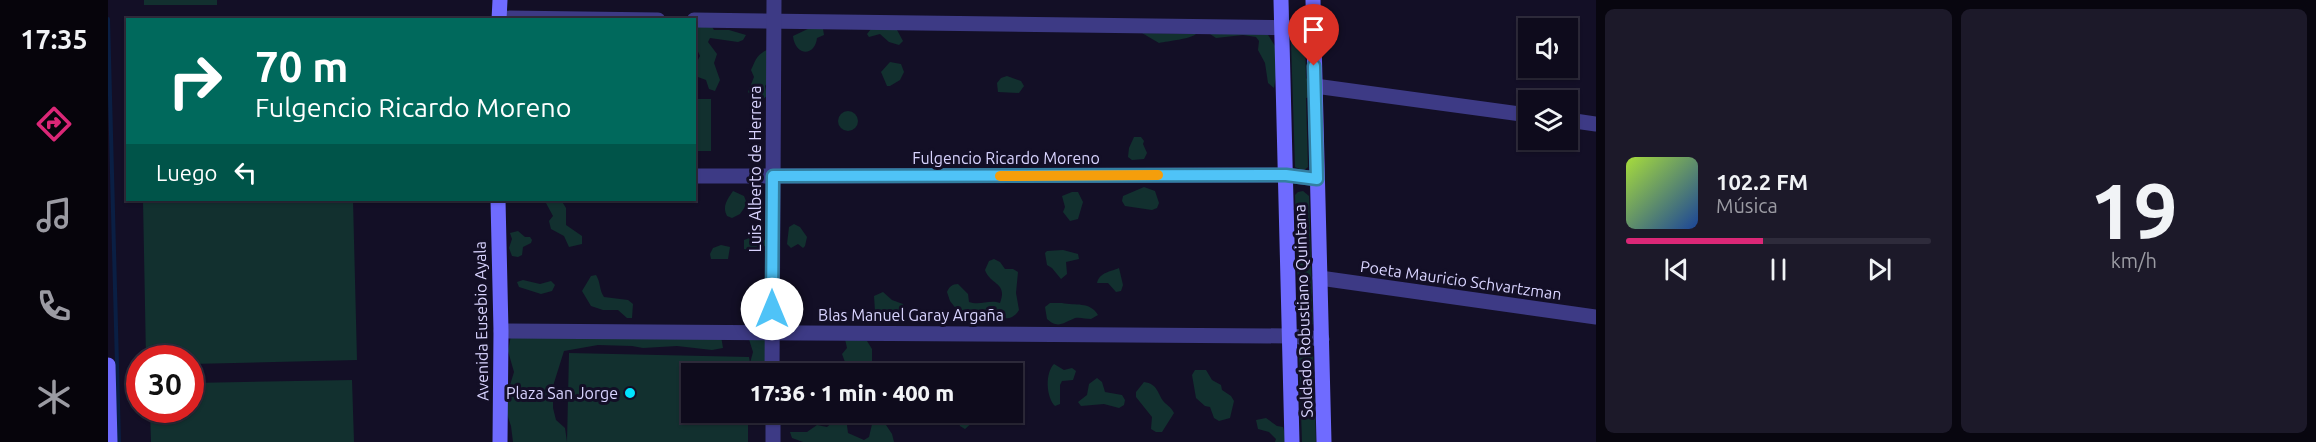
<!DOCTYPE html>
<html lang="es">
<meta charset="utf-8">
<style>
body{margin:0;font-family:Ubuntu,sans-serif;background:#1c1929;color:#f1f3f6;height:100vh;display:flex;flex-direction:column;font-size:22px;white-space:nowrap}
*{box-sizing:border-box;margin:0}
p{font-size:20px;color:#9b9ba3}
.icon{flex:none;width:33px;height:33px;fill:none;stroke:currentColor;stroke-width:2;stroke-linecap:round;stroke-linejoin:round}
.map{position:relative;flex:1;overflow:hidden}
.panel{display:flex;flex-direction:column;gap:9px;padding:9px;background:#08060f;width:720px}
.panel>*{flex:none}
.banner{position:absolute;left:18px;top:18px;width:570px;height:183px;border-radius:0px;box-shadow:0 2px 4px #0004,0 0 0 2px #2e2b3b;background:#00695c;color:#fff;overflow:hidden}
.tools{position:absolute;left:1410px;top:18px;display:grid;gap:12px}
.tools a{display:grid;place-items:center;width:60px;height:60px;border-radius:0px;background:#0e0b1c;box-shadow:0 2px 4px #0004,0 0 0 2px #2e2b3b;font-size:30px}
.speed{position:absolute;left:18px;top:345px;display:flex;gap:12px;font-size:30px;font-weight:700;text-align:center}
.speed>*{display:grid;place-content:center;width:78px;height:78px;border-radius:50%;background:#0e0b1c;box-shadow:0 2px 4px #0004,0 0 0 2px #2e2b3b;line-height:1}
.speed .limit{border:9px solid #d22;background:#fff;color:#111}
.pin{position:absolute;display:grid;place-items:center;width:51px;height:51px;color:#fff;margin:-62px -26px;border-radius:50% 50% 50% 0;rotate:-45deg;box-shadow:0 0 6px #0007}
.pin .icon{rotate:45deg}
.me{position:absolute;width:66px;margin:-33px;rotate:0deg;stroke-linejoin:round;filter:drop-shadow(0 0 4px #0008)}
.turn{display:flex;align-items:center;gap:21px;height:126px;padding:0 30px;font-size:27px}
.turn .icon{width:78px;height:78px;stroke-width:2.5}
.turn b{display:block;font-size:42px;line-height:51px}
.then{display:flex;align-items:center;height:57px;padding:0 30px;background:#0003;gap:12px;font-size:22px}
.panel .widget{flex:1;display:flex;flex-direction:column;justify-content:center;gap:9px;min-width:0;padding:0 21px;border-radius:9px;background:#1c1929}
.panel .dial{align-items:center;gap:0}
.dial b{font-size:78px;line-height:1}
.song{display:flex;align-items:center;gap:18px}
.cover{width:72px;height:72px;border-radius:9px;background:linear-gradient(135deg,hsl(80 70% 55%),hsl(220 70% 35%))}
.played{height:6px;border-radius:3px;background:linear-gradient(90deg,#db2777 45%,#2e2b3b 45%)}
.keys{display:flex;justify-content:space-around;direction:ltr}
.panel .tiles{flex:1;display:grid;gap:9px;grid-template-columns:repeat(2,1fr)}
.trip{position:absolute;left:573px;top:363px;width:342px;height:60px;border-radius:0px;background:#0e0b1c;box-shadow:0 2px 4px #0004,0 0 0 2px #2e2b3b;font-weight:800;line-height:60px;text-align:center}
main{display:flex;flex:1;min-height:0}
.tabs{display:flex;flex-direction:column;width:108px;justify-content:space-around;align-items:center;background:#06040b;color:#9b9ba3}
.tabs .icon{width:42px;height:42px}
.tabs .selected{color:#db2777}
.tabs b{font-size:27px;color:#f1f3f6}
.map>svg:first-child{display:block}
.green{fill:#12302f}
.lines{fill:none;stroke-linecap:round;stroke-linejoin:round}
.stream{stroke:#0a1f44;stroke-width:4}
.street{stroke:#3d3a85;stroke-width:15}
.secondary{stroke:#6f6bff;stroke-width:15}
.route-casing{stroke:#337fa1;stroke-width:15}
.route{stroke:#4fc3f7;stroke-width:10}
.slow{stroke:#f59e0b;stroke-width:10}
.poi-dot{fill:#00e5ff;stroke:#130f26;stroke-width:2}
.labels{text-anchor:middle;stroke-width:6;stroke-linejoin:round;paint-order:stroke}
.street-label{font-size:16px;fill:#d9d4ff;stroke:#130f26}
.poi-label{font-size:16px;fill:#d9d4ff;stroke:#130f26;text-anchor:end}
</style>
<main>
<nav class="tabs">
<b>17:35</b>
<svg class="icon selected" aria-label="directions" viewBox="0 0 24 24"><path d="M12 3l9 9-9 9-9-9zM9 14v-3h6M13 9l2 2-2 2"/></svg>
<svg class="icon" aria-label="music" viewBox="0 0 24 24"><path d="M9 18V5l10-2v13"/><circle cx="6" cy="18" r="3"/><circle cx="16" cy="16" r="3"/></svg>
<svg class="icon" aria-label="phone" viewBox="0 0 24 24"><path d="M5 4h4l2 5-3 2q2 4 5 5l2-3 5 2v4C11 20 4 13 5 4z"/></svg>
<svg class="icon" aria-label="climate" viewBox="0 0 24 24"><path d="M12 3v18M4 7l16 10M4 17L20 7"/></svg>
</nav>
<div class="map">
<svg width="1488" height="442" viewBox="0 0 1488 442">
<rect width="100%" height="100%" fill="#130f26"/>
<!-- green -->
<g class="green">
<rect x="36" y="0" width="73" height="5"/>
<path d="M587,25H603L606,30H621L638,35L635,40L630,42L602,38L600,42L609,54L606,63L612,80L607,91L601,89L598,80L590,77C585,70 588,63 592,56L587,45Z"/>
<path d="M772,26L789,30L795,41L791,45L781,42L772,34L761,37L759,34L763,29Z"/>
<path d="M704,27L715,29L716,35L709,38C707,57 687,56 685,36Z"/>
<path d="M1157,30L1167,46L1169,70L1166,88L1160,83L1157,63L1150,50L1151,41L1148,37L1135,35L1108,38L1102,34Z"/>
<path d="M1034,33L1088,34C1082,39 1061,41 1051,43Z"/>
<path d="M1192,37L1197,41L1198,78L1206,86L1205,96L1198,98L1200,167L1195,171L1187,167L1183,42Z"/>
<path d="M659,50L664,76L657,86L659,96L655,99L644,96L640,92L646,77L643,70C647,61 649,54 659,50Z"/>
<path d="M782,62L793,64L796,72L792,80L782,86H779L773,72Z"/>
<path d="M899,76L913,81L916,86L911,93L890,92L889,83L893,78Z"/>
<rect x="587" y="99" width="16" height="52"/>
<circle cx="740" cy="121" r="10"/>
<path d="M1026,137H1033L1036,141L1035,144L1039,153L1036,159L1024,160L1020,157L1021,148Z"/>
<path d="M1036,187L1047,191L1051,203L1049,208L1044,210L1017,206L1014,201L1015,196Z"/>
<path d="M625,191L636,196L639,204L632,214L624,218L619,216C614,206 619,200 625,191Z"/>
<path d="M1195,191L1201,196L1205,324L1199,328L1191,324L1187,195L1190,192Z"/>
<path d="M964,192H970L975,202L970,219L962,221L955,212L957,207L954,196Z"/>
<path d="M35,200H245L249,360L83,364L82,358H38Z"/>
<path d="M434,200H453L458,208V225L474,236V244L461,247L456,236L443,229L441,221L445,216L438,203Z"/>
<path d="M686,224L692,227L699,237L697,246L695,248L690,244L683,248L679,244L681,227Z"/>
<path d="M410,231L417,237H422L424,240L423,243L415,247L414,255L410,257L404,256L401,248L404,239L402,233Z"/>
<path d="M647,236L657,240L658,245L650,251L636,249V240Z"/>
<path d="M613,245L622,247L620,259H603L602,254L605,248Z"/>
<path d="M955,250L970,254L971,259L958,262L959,274L953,279L944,268L939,265L937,253L939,251Z"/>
<path d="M886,259L892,262L897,269H905L910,272L908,293L911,310C900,328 885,311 869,311L863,320H857L842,301L839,292C841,287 844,284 850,284L860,294L861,302C872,306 882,299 892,303C900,282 882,285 877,270L881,261Z"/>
<path d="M1011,268L1015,285L1013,291L1008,292L1000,283H989C992,272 1002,272 1011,268Z"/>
<path d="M488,275C493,283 491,290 496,297L520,300L525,304L524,318H519L510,310H495L483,306L474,291L483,276Z"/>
<path d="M415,280L432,284L443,281L447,285L444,291L433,294L411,287L409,282Z"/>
<path d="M775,292L784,300L795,304L796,307L789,316L783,317L781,315L767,311L766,296Z"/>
<path d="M954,303C967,306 982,301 990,315L983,319C978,319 972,317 967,318C955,323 950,329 939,319L937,307L942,303Z"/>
<path d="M404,330L613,336L615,348L604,350L569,346L535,348L524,346L490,345L456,351L445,386V408L448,420L457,428L459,442L461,353L641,357L642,363L645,352L638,330L657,334L661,373H642V368L641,373L584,374V412L640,413V442H405L403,426L396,405L406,372L400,351Z"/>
<path d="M737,339L759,341L764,349V362L754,368L748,362H737L734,354L739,348Z"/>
<path d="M1197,347L1205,352L1208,442H1194L1191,352Z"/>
<path d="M946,364L956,370L964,368L968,371L965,380L954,381L952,385V404L947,406C938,397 937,373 946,364Z"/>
<path d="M1087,370H1098L1104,380L1113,385L1114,390L1123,396L1126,401L1122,418L1111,421L1106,418L1102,407L1097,406L1088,398L1084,375Z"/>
<path d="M989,378L994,382L997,392L1014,395L1017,400L1016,405L1011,408L996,404L973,406L970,402L979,395L981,384Z"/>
<path d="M244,380L246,442H43L42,410H82L83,383Z"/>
<path d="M1036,382C1050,384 1049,393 1056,402C1060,406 1063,407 1066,413L1054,432H1048L1043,429L1044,417L1028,397V392Z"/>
<path d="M762,413H785L778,425L784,434L786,442H695L684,438L682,432H699L709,425L719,427L732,416L738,418L740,433L756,440L761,437L765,420Z"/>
<path d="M839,413H862L866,418V421L857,429L852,426L849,418Z"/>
<path d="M1158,418L1169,426L1175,427L1179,442H1167L1168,439L1161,432L1150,429L1148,420Z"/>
</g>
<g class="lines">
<!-- stream -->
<path class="stream" d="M0,19L11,442"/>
<!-- street -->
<g class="street">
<path d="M392,18L550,20"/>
<path d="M586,20L1205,28"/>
<path d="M1207,86L1420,115"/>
<path d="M1460,120L1488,124"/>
<path d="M586,176L1178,175L1209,179"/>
<path d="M1212,278L1488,317"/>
<path d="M393,331L1182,336L1214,339"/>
<path d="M664,374L666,0"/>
<path d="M665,412V442"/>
</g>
<!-- secondary -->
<g class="secondary">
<path d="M1173,0L1184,442"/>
<path d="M1205,0L1216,442"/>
<path d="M391,20L392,0"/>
<path d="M390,200L393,331L392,442"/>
<path d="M0,365L2,442"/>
</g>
</g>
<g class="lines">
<!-- route casing -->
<g class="route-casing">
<path id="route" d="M664,309L665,176L1178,175L1209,179L1206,66"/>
</g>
<!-- route -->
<use href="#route" class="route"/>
<!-- slow -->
<path class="slow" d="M892,176L1050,175"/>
</g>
<!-- markers -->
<circle class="poi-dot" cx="522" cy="393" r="6"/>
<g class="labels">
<!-- street labels -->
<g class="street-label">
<text x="898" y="164">Fulgencio Ricardo Moreno</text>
<text transform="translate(647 169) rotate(-90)" y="6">Luis Alberto de Herrera</text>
<text transform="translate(1353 280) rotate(8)" y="6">Poeta Mauricio Schvartzman</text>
<text transform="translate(1195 311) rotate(-92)" y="6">Soldado Robustiano Quintana</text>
<text x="803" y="321">Blas Manuel Garay Argaña</text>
<text transform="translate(373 321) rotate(-91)" y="6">Avenida Eusebio Ayala</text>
</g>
<!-- poi labels -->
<g class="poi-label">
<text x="510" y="399">Plaza San Jorge</text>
</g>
</g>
</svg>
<div class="tools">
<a><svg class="icon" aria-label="sound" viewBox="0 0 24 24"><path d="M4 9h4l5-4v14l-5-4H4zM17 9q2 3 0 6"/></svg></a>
<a><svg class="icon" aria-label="layers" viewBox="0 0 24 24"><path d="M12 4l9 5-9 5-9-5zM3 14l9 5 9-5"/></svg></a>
</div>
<div class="speed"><div class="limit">30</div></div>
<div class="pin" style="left:1206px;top:66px;background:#d93025"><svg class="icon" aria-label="arrive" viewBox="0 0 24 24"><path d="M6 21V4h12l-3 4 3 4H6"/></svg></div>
<svg class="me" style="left:664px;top:309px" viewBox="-20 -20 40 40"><circle r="19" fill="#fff"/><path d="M0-13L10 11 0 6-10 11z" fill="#4fc3f7"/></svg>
<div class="trip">17:36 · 1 min · 400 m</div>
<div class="banner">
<div class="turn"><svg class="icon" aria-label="right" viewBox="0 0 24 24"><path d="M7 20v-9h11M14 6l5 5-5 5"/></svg><div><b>70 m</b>Fulgencio Ricardo Moreno</div></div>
<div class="then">Luego<svg class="icon" aria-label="left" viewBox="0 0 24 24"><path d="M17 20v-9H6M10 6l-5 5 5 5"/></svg></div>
</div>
</div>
<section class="panel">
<div class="tiles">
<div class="widget">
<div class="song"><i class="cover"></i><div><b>102.2 FM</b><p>Música</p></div></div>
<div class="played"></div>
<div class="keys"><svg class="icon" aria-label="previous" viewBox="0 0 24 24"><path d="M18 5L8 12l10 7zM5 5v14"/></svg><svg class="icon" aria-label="pause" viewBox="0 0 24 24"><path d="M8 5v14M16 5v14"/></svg><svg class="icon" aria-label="next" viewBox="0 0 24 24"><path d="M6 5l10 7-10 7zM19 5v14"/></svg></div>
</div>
<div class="widget dial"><b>19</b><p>km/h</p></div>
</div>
</section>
</main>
